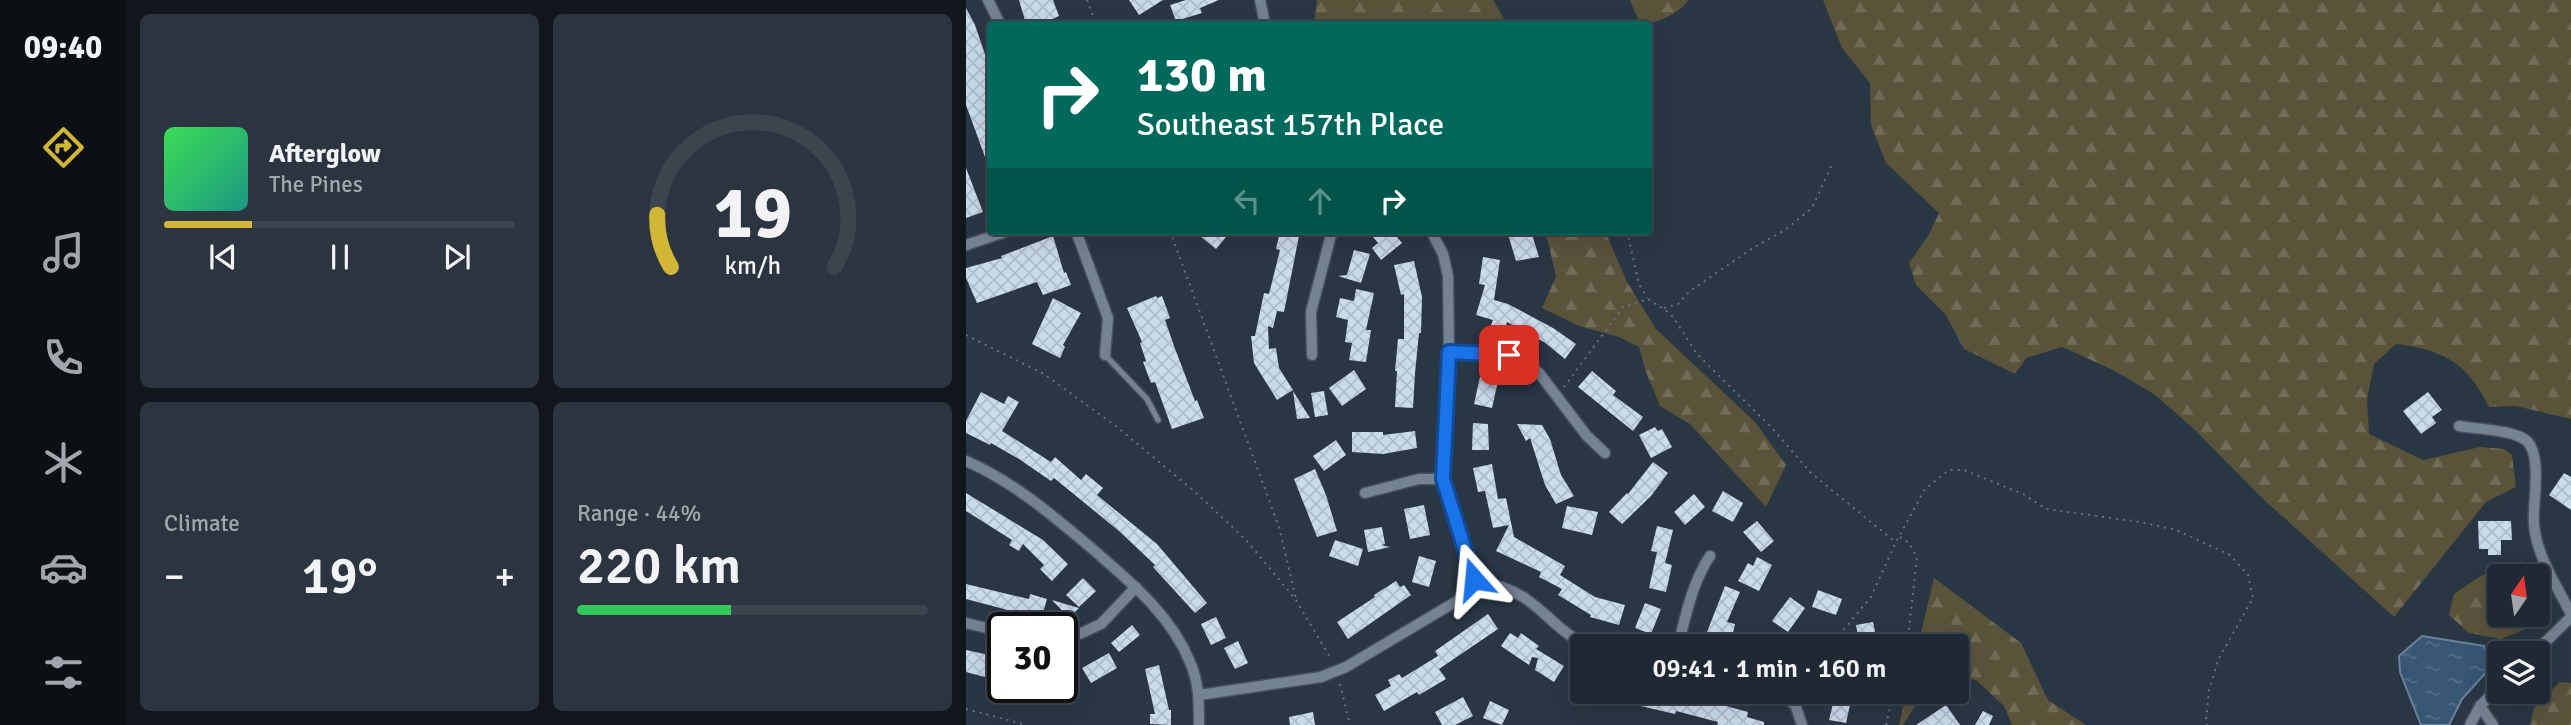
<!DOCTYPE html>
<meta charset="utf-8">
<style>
body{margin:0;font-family:Signika,sans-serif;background:#2c343f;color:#f1f3f6;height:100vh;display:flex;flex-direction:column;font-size:26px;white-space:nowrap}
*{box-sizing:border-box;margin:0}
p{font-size:23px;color:#a1a6ac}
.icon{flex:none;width:38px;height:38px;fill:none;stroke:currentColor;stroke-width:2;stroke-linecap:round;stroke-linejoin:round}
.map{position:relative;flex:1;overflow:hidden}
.panel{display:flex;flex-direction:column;gap:14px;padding:14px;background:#11161c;width:840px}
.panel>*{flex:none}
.guide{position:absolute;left:21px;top:21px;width:665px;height:214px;border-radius:7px;box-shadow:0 7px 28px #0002,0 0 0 2px #3c444e;background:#00695c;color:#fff;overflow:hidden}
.needle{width:46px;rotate:13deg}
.controls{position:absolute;left:1521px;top:564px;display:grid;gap:14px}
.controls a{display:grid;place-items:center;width:63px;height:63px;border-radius:7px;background:#1f2833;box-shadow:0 7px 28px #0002,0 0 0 2px #3c444e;font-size:35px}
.speed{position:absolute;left:21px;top:612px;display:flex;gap:14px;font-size:35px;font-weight:700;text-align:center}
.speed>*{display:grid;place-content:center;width:91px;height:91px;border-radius:50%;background:#1f2833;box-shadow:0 7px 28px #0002,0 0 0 2px #3c444e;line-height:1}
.speed .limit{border:4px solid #111;border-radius:10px;background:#fff;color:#111}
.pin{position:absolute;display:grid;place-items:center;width:60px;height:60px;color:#fff;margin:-30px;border-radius:14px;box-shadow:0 4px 10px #0006}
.me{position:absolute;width:77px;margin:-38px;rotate:342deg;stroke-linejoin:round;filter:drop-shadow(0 0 5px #0008)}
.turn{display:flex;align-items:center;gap:24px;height:147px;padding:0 35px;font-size:32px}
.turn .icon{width:91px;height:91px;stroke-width:2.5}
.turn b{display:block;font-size:49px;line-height:60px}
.lanes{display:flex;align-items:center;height:66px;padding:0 35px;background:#0003;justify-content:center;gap:35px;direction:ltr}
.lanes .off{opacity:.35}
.big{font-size:52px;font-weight:600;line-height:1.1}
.panel .widget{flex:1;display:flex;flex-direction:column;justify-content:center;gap:10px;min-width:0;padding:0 24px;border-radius:10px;background:#2c343f}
.panel .dial{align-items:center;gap:0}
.dial svg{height:182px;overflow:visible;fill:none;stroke:#3c444e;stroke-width:7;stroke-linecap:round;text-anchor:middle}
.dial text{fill:#f1f3f6;stroke:none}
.song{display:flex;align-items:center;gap:21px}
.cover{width:84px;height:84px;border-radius:10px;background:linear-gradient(135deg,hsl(130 70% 55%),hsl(170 70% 35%))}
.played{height:7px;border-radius:4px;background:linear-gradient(90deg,#d2b635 25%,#3c444e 25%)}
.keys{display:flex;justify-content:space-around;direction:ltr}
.heat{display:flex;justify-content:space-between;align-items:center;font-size:38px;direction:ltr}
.charge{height:10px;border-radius:5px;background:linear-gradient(90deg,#34c759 44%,#3c444e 0)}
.panel .tiles{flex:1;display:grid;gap:14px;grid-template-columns:repeat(2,1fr)}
.trip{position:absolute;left:604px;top:634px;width:399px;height:70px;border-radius:7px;background:#1f2833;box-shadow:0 7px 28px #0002,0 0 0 2px #3c444e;font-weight:600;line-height:70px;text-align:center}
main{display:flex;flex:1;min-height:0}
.tab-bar{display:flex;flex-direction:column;width:126px;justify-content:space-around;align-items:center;background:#0c1014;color:#a1a6ac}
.tab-bar .icon{width:49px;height:49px}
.tab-bar .current{color:#d2b635}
.tab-bar b{font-size:32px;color:#f1f3f6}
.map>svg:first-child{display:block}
.forest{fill:url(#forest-firs)}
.water{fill:url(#water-ripples);stroke:#698199;stroke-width:2}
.building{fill:url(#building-cross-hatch)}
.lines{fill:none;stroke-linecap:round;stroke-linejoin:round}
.service-casing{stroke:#46515d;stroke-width:8}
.minor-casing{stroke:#46515d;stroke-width:13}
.path{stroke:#67727f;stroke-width:2;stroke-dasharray:2 5;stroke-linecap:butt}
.service{stroke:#748393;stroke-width:5}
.minor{stroke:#748393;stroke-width:10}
.route-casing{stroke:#114b97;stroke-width:18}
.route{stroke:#1a73e8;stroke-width:12}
</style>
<main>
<nav class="tab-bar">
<b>09:40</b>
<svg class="icon current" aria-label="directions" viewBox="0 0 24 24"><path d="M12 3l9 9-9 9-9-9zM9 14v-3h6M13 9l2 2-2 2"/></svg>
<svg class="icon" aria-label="music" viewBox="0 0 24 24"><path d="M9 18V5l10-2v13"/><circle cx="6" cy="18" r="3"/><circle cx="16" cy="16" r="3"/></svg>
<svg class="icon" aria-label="phone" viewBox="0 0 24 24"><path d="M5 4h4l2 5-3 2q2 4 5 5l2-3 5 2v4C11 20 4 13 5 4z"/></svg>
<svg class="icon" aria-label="climate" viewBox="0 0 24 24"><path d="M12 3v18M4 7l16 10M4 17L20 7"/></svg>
<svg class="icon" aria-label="car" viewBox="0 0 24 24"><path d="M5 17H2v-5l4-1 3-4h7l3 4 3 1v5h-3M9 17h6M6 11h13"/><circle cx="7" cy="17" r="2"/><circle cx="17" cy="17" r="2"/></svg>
<svg class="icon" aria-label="filters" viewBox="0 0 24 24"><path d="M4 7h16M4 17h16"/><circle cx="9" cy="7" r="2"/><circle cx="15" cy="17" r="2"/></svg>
</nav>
<section class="panel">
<div class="tiles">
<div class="widget">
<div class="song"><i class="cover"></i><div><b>Afterglow</b><p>The Pines</p></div></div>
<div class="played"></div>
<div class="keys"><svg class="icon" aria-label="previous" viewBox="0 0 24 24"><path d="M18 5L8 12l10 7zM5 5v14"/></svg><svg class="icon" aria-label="pause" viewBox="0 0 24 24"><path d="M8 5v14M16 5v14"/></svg><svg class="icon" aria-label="next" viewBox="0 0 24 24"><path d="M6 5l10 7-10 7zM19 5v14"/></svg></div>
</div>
<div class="widget dial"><svg viewBox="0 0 100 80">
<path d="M14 69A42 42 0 1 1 86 69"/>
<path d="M14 69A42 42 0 0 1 8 46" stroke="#d2b635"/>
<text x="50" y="56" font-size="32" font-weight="700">19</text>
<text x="50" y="72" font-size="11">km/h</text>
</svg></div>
<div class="widget"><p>Climate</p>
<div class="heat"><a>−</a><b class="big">19°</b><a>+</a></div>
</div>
<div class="widget"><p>Range · 44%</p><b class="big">220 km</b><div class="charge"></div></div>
</div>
</section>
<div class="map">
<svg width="1605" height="725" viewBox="0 0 1605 725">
<defs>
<pattern id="forest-firs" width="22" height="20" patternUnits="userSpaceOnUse" patternTransform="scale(1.75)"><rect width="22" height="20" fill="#59533a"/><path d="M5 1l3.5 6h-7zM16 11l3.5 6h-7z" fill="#706c57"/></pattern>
<pattern id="water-ripples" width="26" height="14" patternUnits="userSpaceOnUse" patternTransform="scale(1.75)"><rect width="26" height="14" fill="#375674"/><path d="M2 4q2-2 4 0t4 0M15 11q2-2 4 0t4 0" fill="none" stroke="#546e88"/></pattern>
<pattern id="building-cross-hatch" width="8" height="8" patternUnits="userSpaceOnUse" patternTransform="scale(1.75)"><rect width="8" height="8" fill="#cadbec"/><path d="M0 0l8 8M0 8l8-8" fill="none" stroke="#afbdcb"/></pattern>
</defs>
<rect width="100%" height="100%" fill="#293644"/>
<!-- forest -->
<g class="forest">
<path d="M351,0H527L541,24H348Z"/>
<path d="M664,0H722C715,13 690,24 674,24Z"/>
<path d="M857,0H1605V419L1550,406L1523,407C1501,363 1479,350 1430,344L1408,364L1401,400L1403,434L1457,460L1514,447L1538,449L1546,455L1550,487L1520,502L1428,617L1295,497L1229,430L1188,394L1145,369L1096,347L1060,358L1049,374L998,349L980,315L950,285L943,263L962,236L973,213L920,163L905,125L904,83L876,48Z"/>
<path d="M576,231H639L661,282L690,329L789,422L820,465L800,507L724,424L694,406L680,372L673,347L653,337L613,326L576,308L590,277L582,241Z"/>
<path d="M1555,561L1570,576H1533V614H1572V577L1577,585L1582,603L1567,626L1535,639L1503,633L1483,615L1488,594L1515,576Z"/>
<path d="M968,578L1055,643L1082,700L1120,725H1046L1038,706L1010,680L991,677L990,646H952Z"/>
<path d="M1594,682L1605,683V725H1564L1568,708Z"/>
<path d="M941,691H965L949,706L937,725H933Z"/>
</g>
<!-- water -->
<path class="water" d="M1456,636L1518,646L1526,666L1496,699L1483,725H1455L1434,672L1433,656Z"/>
<!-- building -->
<g class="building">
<path d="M53,0H87L93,16L80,22L81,24H60Z"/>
<path d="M163,0H197L173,15Z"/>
<path d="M220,0H253L234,8L236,13L210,21L204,5Z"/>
<path d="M0,8L9,25L24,69L23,168L0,105Z"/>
<path d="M0,168L17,212L0,218Z"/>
<path d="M238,231H265L250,249L234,236Z"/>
<path d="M314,231H334L318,312L311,311L307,328L302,326L303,349L310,348L313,368L327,390L311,400L288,363L285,336H289L298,293L303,294L314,250L310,249Z"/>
<path d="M402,231H426L436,243L415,260L406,248L412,243Z"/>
<path d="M541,231H565L573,257L550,261Z"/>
<path d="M87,236L98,273L100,272L105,285L77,295L71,282L11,303L0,278V268L36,258L35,256Z"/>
<path d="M388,250L404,254L395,283L372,276L381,275Z"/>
<path d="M517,257L534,260L528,300L542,304L587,328L610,344L599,359L578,342L541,322L539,329L525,325L527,320L510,315L519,285L513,284Z"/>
<path d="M448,261L456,297L455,333H453L449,373L447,408L429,407L431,371H429L432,339H438V294L435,295L428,265Z"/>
<path d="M390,289L408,293L400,330H405L400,362L383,360L386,343L379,342L382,320L370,317L374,298L388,301Z"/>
<path d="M190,296L191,298L196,296L204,318L199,320L208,346L229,401L231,400L238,418L206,429L189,382L185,383L177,362L180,361L174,343L176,342L161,308Z"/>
<path d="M87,298L115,313L97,345L99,347L94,358L66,344Z"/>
<path d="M388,370L400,389L376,406L363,388Z"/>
<path d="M626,371L650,391L647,395L677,417L667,431L612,387Z"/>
<path d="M514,377L532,381L526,408L508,404Z"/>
<path d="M327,391L344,418L331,419Z"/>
<path d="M358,391L362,415L349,417L345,393Z"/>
<path d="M15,392L38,404L42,396L53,402L36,431L85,462L89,457L115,480L120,474L137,488L131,495L191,544L241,603L229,613L187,567L189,565L153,531L88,478L85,481L53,459L25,443L24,445L0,433V421Z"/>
<path d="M1462,392L1476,410L1466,417L1470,423L1455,434L1437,411Z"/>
<path d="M507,423L522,424L523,450H506Z"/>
<path d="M551,424L576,425L584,439L595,475L608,496L590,504L579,485L564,438L560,441Z"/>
<path d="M689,427L692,431L696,429L706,447L685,458L673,435Z"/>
<path d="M449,431L451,448L417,454L386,452V432H417V435Z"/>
<path d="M370,440L380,455L358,471L347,456Z"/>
<path d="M687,462L702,473L685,496L656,524L643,512L661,493L662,494Z"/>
<path d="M526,464L532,499L540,498L548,537L599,566L594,575L629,597L659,605L653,625L624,617L625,615L592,595L596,589L573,577L575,572L530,551L543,525L527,528L519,491L512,492L507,468Z"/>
<path d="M349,469L360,495L371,531L351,537L328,479Z"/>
<path d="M1598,473L1605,477V510L1583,495Z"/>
<path d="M757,491L777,503L767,522L746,511Z"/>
<path d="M0,493L77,540L102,564L86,581L74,569L78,565L57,544L53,551L43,545L46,540L0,511Z"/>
<path d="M728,494L739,507L719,525L708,512Z"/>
<path d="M458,505L464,535L444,539L438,509Z"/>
<path d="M601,506L632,512L626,535L596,528Z"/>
<path d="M791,521L808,541L795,552L777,532Z"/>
<path d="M1512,521H1545L1546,540H1535V555H1522V549H1513Z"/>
<path d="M691,526L707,530L699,563L706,565L700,592L683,588L691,552L685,551Z"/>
<path d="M416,527L419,544L415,545L424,547L402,552L398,530Z"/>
<path d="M369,540L397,549L392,566L363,556Z"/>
<path d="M453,556L470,561L463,587L446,582Z"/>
<path d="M791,557L806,565L793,591L772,581L782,563L787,566Z"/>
<path d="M117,578L130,591L113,607L100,595Z"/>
<path d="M430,581L434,587L438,585L445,595L382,639L371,622L409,597L408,595Z"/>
<path d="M0,584L63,599L64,594L81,599L77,613L73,611L72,618L0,599Z"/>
<path d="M759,586L774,592L761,622L769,624L764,646H745L748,634L741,632Z"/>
<path d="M852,590L876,599L870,615L846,607Z"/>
<path d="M824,597L839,608L822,632L806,621Z"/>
<path d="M86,600L113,608L103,618Z"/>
<path d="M679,603L695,609L685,634L669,628Z"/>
<path d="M522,614L532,629L473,669L480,679L453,695L451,692L418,711L409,695L425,686L422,680L433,674L436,678L472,656L469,651Z"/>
<path d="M250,617L260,638L245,645L235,624Z"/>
<path d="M907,622L912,646H894L890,625Z"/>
<path d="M166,625L174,635L153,652L145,643Z"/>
<path d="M544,633L552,638L555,633L573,646L570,649L598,666L588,682L569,670L572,658L566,657L563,665L535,646Z"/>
<path d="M272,641L282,663L269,669L258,648Z"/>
<path d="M0,650L37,658L34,681L0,672Z"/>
<path d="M143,653L151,668L125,683L116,668Z"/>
<path d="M193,665L203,710H205V725L184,724V714H189L179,669Z"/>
<path d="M110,673L111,687L96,688V674Z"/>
<path d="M627,691H705L782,712L781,717L798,722V725H751L752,722L710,711L709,714L627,695Z"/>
<path d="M870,691H887L880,723L863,720Z"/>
<path d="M497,697L507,716L489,725H476L469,712Z"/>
<path d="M524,701L543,710L536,725L517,718Z"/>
<path d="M980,705L994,725H950Z"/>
<path d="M1017,711L1027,716L1023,725H1009Z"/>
<path d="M347,712L349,725H324L323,717Z"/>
</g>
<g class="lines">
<!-- service casing -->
<g class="service-casing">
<path id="service" d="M139,355L181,399L192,420"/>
</g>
<!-- minor casing -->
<g class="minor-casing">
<g id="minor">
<path d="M22,0L34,24"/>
<path d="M294,0L299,24"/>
<path d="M110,231L142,318L139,355"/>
<path d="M465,231L477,254L482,276L483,352L476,479L508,579"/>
<path d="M0,245L42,231"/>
<path d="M483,352L543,355L559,361L573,373L621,436L639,453"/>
<path d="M346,355L345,312L366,231"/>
<path d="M1493,426C1510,429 1549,430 1561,441C1577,458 1566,503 1568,525C1571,557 1591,586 1605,614"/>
<path d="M0,461C46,481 85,514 123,546C162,580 204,613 224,662C233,682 233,703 233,725"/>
<path d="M399,493L453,479H476"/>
<path d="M508,579C527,584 544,588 560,599C587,617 596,638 629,646"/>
<path d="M0,623L37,632"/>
<path d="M96,642L135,624L170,587"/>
<path d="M712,646C720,615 726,583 744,556"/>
<path d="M1568,653L1605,617"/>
<path d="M803,691L829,704"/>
<path d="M233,695L355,677L380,667L491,601L508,579"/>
<path d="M829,704L836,725"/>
<path d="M829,704L837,691"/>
<path d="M1514,706L1527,725"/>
<path d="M1504,725L1514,706L1533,687"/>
</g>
</g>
<!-- path -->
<g class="path">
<path d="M121,0L130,24"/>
<path d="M204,231L313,527L330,599"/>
<path d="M661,231L673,284L681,298"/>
<path d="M698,308L712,304L724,291L787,248L819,230L846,208L867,162"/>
<path d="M0,335L78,374L151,427L228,491L281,541L330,600L365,659"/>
<path d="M598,387L657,307L682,299L705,314L731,354L805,427L845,473L928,541"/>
<path d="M934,537L943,543L951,557L941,646"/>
<path d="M864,646L905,597L930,542L959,489L983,470H998L1057,494L1080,509L1174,522L1210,530L1264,555L1282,575L1287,598L1252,660L1243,690L1240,721L1241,725"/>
<path d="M374,684L384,725"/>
<path d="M0,709L61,725"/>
<path d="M920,725L928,691"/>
</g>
<!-- service -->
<use href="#service" class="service"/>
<!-- minor -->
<use href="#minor" class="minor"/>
</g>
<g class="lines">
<!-- route casing -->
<g class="route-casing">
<path id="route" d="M508,579L477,479L483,352L543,355"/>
</g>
<!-- route -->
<use href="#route" class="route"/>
</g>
</svg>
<div class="controls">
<a><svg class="needle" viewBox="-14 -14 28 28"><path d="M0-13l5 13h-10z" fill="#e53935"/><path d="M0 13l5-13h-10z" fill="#a1a6ac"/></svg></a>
<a><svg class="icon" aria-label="layers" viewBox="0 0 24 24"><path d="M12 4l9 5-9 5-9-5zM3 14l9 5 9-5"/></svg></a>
</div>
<div class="speed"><div class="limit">30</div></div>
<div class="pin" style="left:543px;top:355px;background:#d93025"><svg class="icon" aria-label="arrive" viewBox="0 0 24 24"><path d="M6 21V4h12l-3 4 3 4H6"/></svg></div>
<svg class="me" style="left:508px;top:579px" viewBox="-20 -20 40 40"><path d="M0-17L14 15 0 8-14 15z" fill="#1a73e8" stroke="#fff" stroke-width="4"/></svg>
<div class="trip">09:41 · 1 min · 160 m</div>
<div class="guide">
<div class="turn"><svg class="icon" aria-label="right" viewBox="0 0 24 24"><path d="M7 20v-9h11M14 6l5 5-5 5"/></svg><div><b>130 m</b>Southeast 157th Place</div></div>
<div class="lanes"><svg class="icon off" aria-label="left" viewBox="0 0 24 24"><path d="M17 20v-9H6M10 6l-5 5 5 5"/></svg><svg class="icon off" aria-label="ahead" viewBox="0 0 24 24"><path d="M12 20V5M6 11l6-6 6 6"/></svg><svg class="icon" aria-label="right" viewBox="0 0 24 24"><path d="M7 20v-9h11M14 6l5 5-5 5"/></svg></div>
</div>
</div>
</main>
